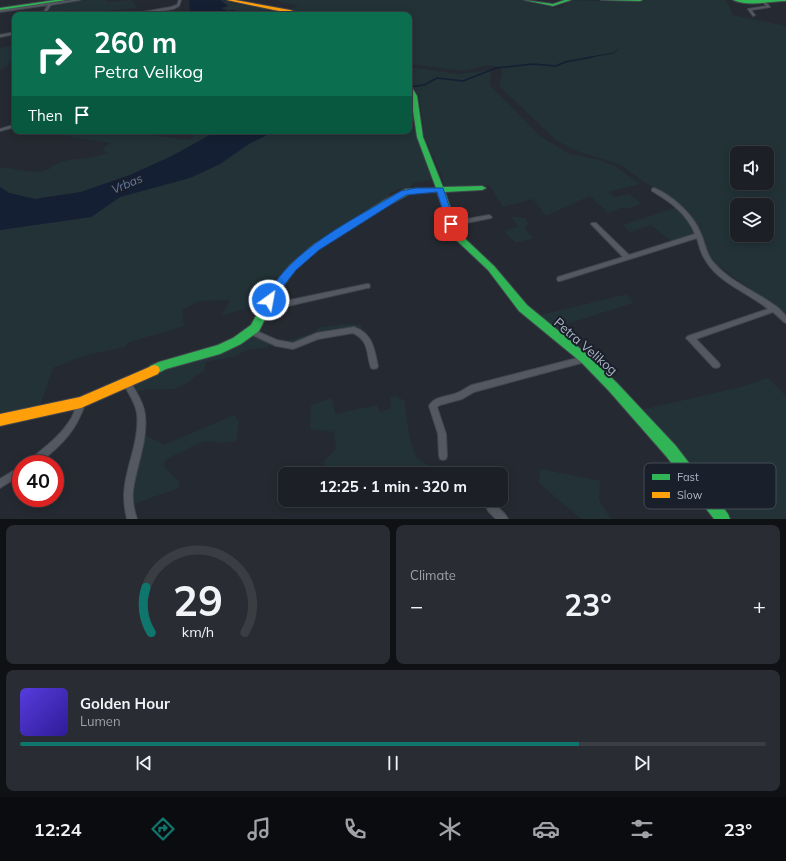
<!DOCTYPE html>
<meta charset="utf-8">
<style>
body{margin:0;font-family:Mulish,sans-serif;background:#292c32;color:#f1f3f6;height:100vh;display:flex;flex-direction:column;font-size:15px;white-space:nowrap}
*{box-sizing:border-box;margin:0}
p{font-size:13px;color:#a0a2a7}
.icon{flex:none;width:22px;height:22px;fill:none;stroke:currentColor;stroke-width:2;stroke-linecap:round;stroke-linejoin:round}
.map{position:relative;height:519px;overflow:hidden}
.side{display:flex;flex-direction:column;gap:6px;padding:6px;background:#0f1114;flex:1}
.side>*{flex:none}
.banner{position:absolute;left:12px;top:12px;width:400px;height:122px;border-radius:8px;box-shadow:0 2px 10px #0003,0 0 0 1px #3a3d42;background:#0b6e4f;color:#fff;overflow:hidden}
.fabs{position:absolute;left:730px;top:146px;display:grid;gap:8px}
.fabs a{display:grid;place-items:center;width:44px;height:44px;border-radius:8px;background:#1c1f25;box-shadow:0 2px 10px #0003,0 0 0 1px #3a3d42;font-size:20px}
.speed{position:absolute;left:12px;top:455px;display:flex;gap:8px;font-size:20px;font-weight:700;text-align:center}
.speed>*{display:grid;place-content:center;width:52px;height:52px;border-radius:50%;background:#1c1f25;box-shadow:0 2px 10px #0003,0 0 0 1px #3a3d42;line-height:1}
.speed .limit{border:6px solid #d22;background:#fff;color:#111}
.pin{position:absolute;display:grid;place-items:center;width:34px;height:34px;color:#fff;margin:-17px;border-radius:8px;box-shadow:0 2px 6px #0006}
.me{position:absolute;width:44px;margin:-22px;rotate:32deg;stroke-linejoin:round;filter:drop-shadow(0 0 3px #0008)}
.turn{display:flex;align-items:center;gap:14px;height:84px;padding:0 16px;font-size:18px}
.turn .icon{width:52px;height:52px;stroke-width:2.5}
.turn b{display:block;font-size:28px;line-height:34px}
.then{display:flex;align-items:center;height:38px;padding:0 16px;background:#0003;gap:8px;font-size:15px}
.big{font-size:30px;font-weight:700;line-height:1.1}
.side .tile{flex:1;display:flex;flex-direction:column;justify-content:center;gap:6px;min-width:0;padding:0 14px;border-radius:8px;background:#292c32}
.side .dial{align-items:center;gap:0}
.dial svg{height:104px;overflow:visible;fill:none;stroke:#3a3d42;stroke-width:7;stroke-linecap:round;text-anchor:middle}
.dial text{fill:#f1f3f6;stroke:none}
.song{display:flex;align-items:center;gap:12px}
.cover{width:48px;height:48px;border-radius:6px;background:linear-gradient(135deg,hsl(250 70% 55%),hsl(250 70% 35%))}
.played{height:4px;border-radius:2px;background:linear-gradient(90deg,#0f766e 75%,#3a3d42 75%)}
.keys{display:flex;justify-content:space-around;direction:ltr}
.heat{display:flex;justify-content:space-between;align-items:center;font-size:22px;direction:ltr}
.side .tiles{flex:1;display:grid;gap:6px;grid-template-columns:1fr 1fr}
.tile:last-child{grid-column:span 2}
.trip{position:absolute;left:278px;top:467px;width:230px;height:40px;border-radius:8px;background:#1c1f25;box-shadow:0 2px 10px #0003,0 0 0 1px #3a3d42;font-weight:700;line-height:40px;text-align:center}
.tab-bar{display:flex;height:64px;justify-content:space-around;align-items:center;background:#0b0c0f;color:#a0a2a7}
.tab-bar .icon{width:28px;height:28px}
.tab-bar .on{color:#0f766e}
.tab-bar b{font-size:18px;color:#f1f3f6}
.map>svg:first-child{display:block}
.green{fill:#223237;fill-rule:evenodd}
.water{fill:#151f33}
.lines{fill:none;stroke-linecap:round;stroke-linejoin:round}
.stream-far1{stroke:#151f33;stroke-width:1}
.stream{stroke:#151f33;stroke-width:1.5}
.street-casing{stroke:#42464e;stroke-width:2}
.fast-casing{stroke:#42464e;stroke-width:2}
.slow-casing{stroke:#42464e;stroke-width:2}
.street{fill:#545860;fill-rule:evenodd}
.fast{fill:#30b455;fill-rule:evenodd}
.slow{fill:#ff9f0a;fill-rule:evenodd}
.route{fill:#1a73e8;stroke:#114b97}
.labels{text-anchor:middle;stroke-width:4;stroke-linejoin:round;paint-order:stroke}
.water-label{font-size:12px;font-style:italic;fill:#657ba4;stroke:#191f2b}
.near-street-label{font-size:13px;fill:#adb4c4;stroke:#191f2b}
.key{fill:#191f2b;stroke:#454c59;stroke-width:1}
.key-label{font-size:11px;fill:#adb4c4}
</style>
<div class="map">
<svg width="786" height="519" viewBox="0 0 786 519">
<rect width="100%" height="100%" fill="#252931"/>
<!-- green -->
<g class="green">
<path d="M70,0H105L107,2L132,0L137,8L96,12L97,15H73V10L45,14L51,5L69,2Z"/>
<path d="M220,0C226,0 230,3 235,4C248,6 261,5 273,13L266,15H232L235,13L221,8L228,6Z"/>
<path d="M277,0H521L554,8L561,7L572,0L626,2L644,0H726L733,15L786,26V315L717,265L708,253L701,232L694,219L676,201L644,182L621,165L577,151L557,141L500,87C498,80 505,75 501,68L489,65L463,71L409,64V15H306L290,9L298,6C290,3 284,5 277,0ZM737,153H767V183H737ZM737,205H767V235H737Z"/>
<path d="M15,45C15,54 11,68 0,69V48Z"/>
<path d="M409,67L459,74L491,70L490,84L492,88L540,136L568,153L600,160L617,167L640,184L608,192L614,197L629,194L642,204L626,209L624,207L608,213L590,196L546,216L533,199L503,207L489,185L470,188L444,186L442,176L425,139L419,96L409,81Z"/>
<path d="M409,94L411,99L410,107L416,136L434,176L430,180L413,183L410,188L399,189L389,194L391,197L318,242L297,257L272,282L265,303L221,316L230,300L199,301L182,310L184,326L127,343L125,347L83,356L53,368L39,408L0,417V230L91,217L120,197L148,189L275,131H409Z"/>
<path d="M76,131H119L189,140L201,131H217L172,156L130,175L81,192L35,199L9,193L0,187V167C11,168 33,174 44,171C49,170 54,164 60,162C76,158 93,158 108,153L102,149L111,143L67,136Z"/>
<path d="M677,207L689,219L694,233L693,235L671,241L651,225L630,232L623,225Z"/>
<path d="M511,217L526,218L528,224L524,229L534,238L516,243L504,232L518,226Z"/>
<path d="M627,294L633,303L551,329L536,316Z"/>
<path d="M347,324L362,325L361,330L351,328L292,344L285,342L312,333L321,327Z"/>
<path d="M253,335L271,344L267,347L247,350L236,356L206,362L204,371L196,375L189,382L174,389H148L137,392L133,383L158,370Z"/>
<path d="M768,378L786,396V519H730L640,410L741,387Z"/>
<path d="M395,396L404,400C406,412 410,453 419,460C426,466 453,471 463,474H430L416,471L415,474H326L324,461L336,449L334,432L310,429L311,405L332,398L335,414L377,405L380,412L391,408L390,398Z"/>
<path d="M234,415L239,421L236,441L222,443L204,441L165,460L164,467L178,480L179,488L134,504L133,490L144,434L164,445Z"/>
<path d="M540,469L600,481L599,500L611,519H581L539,483Z"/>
</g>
<!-- water -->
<g class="water">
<path d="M189,0H220L228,6L221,8L227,11L234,10L235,13L232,15L207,14L212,12L199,14L190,11Z"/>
<path d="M217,131H275L249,144L220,164L190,178L120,197L91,217L0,230V187L9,193L35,199L81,192L130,175L172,156Z"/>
</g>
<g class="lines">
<!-- stream-far1 -->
<path class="stream-far1" d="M586,58L613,53L617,50"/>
<!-- stream -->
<path class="stream" d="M409,87L424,85L437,78L463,81L496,68L533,64L556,66L565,62L592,57"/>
<!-- street casing -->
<g class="street-casing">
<g id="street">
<path d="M73,0H80L51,5L44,15H42L48,5L0,12V10Z"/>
<path d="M179,0H181L179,6L173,9L132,15H126L171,7L177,5Z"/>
<path d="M762,1H764L770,7L751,10L755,15L753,16L748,9L767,6Z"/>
<path d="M15,32V34L0,37V35Z"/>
<path d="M10,126H11V128L0,131V129Z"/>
<path d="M654,188C673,196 694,215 701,234C705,243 706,254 713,262C730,282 757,292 777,307C780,309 783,313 786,316V323L784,322L773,312L696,339L719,363L720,365L719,367L716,368L713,367L688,340L686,338L688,336L768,309C749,293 719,283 706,261C701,254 699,246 697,238L560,281H558L557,279L558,277L623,257L592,225L591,224L592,223H596L629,255L695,234C687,214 671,202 652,191V189Z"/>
<path d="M489,215L492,217L491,218L451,226L448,224L451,222Z"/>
<path d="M367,284H369L370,286L369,288H367L266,311L264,310L263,308L264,306L266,305Z"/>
<path d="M354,327C373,334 374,348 378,366L377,368L374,369L371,368C366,354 370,341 353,333L318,339L293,349L276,346L250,334L249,332L250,330L252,329L277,340L293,343L317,333Z"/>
<path d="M585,356L588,357L589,359L588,361L585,362L474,392L462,399L440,405L437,407L446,434L447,456L446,459L443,460L440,459L439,456L438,434L429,406C434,396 448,397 457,393C462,391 467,387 472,385Z"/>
<path d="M127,380L130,381C135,391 144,402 145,415C148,441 136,466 133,491C132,501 134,510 137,519H127C125,511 124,503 124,494C125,467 140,442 137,414C136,403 128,393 123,383L124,381Z"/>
<path d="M81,398L84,399C86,404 83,410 81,414C72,436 55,450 38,464H27L28,461C44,448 62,435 72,417C75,411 76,405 78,399Z"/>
<path d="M21,466V475L0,488V479Z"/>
<path d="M492,504C498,507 505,513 508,519H496L489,512L487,509L489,506Z"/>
</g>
</g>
<!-- fast casing -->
<g class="fast-casing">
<g id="fast">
<path d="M56,0H66L0,10V8Z"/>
<path d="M524,0L553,4L565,0H571L553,6Z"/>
<path d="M601,0H642L640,1Z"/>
<path d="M733,0H786V1C770,1 749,7 733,0Z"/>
<path d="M409,85L411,86L417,96L423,137L443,187L482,186L486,188L482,190L445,192L459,233L494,266L527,305L589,356L617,383L676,446L728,514L730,519H714L666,456L609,391L581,362L519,311L488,270L452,236L437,192L411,193L389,205L319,249L296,269L278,293L259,331L241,344L220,354L166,369L154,375L150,374L148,370L150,366L159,362L218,345L233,338L251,325L271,288L290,265L313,245L383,201L406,189L436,188L417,137Z"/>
</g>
</g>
<!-- slow casing -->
<g class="slow-casing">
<g id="slow">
<path d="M227,0H235L290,10L304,15H298Z"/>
<path d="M154,365L158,366L160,370L158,374L81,408L0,426V414L80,397Z"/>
</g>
</g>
<!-- street -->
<use href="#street" class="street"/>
<!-- fast -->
<use href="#fast" class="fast"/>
<!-- slow -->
<use href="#slow" class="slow"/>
</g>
<!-- route -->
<path class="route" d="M416,188H443L455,224L454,226L451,227L447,224L437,192L406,195L319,250L296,270L278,293L272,303H265L264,300C292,247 352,221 401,191Z"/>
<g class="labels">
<!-- water labels -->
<g class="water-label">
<text transform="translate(127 184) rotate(-23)" y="4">Vrbas</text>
</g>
<!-- near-street labels -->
<g class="near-street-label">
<text transform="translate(586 346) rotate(41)" y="5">Petra Velikog</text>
</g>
</g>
<!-- legend -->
<rect x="644" y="463" width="132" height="46" rx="6" class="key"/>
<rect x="652" y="474" width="18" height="6" fill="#30b455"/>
<rect x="652" y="492" width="18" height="6" fill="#ff9f0a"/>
<g class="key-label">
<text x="677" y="481">Fast</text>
<text x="677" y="499">Slow</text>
</g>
</svg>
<div class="fabs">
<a><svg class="icon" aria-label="sound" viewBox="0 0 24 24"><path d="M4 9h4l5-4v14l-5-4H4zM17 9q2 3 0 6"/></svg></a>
<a><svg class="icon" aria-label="layers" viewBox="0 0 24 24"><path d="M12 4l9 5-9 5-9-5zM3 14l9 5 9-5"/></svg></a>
</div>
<div class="speed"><div class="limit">40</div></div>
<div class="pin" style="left:451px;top:224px;background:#d93025"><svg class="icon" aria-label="arrive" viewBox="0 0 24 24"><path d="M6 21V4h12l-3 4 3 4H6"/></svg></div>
<svg class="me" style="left:269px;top:300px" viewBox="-20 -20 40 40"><circle r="17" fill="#1a73e8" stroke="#fff" stroke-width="3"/><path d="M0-11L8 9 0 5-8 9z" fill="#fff"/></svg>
<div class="trip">12:25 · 1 min · 320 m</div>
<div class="banner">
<div class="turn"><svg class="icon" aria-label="right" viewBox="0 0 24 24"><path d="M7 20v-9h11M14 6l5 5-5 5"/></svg><div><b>260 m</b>Petra Velikog</div></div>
<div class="then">Then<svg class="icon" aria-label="arrive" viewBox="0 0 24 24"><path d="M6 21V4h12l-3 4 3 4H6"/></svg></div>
</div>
</div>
<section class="side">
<div class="tiles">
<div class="tile dial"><svg viewBox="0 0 100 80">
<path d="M14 69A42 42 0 1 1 86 69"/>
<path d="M14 69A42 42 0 0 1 10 34" stroke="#0f766e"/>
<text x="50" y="56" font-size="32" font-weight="700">29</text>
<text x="50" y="72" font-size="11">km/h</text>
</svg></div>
<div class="tile"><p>Climate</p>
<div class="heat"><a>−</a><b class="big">23°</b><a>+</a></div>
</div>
<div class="tile">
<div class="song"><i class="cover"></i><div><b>Golden Hour</b><p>Lumen</p></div></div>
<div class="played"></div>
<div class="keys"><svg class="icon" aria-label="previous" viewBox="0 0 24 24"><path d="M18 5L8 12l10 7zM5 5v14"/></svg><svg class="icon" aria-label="pause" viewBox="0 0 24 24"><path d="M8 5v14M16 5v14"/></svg><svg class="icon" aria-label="next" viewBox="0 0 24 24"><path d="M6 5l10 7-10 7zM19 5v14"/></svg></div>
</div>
</div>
</section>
<nav class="tab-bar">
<b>12:24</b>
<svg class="icon on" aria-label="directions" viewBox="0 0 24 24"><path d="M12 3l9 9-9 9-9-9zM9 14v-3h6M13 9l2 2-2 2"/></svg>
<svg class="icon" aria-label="music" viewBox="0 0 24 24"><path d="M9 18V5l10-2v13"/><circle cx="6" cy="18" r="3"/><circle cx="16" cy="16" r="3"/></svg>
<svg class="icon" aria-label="phone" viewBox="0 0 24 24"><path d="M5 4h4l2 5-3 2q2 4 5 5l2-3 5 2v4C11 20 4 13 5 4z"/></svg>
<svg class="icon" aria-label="climate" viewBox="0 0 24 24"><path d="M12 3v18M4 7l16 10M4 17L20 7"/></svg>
<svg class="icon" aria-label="car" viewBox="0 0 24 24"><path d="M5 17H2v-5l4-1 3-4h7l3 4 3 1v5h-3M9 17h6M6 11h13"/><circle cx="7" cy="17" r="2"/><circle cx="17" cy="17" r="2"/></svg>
<svg class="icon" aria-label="filters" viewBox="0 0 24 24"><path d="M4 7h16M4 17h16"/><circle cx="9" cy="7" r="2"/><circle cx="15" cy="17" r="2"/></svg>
<b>23°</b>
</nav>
